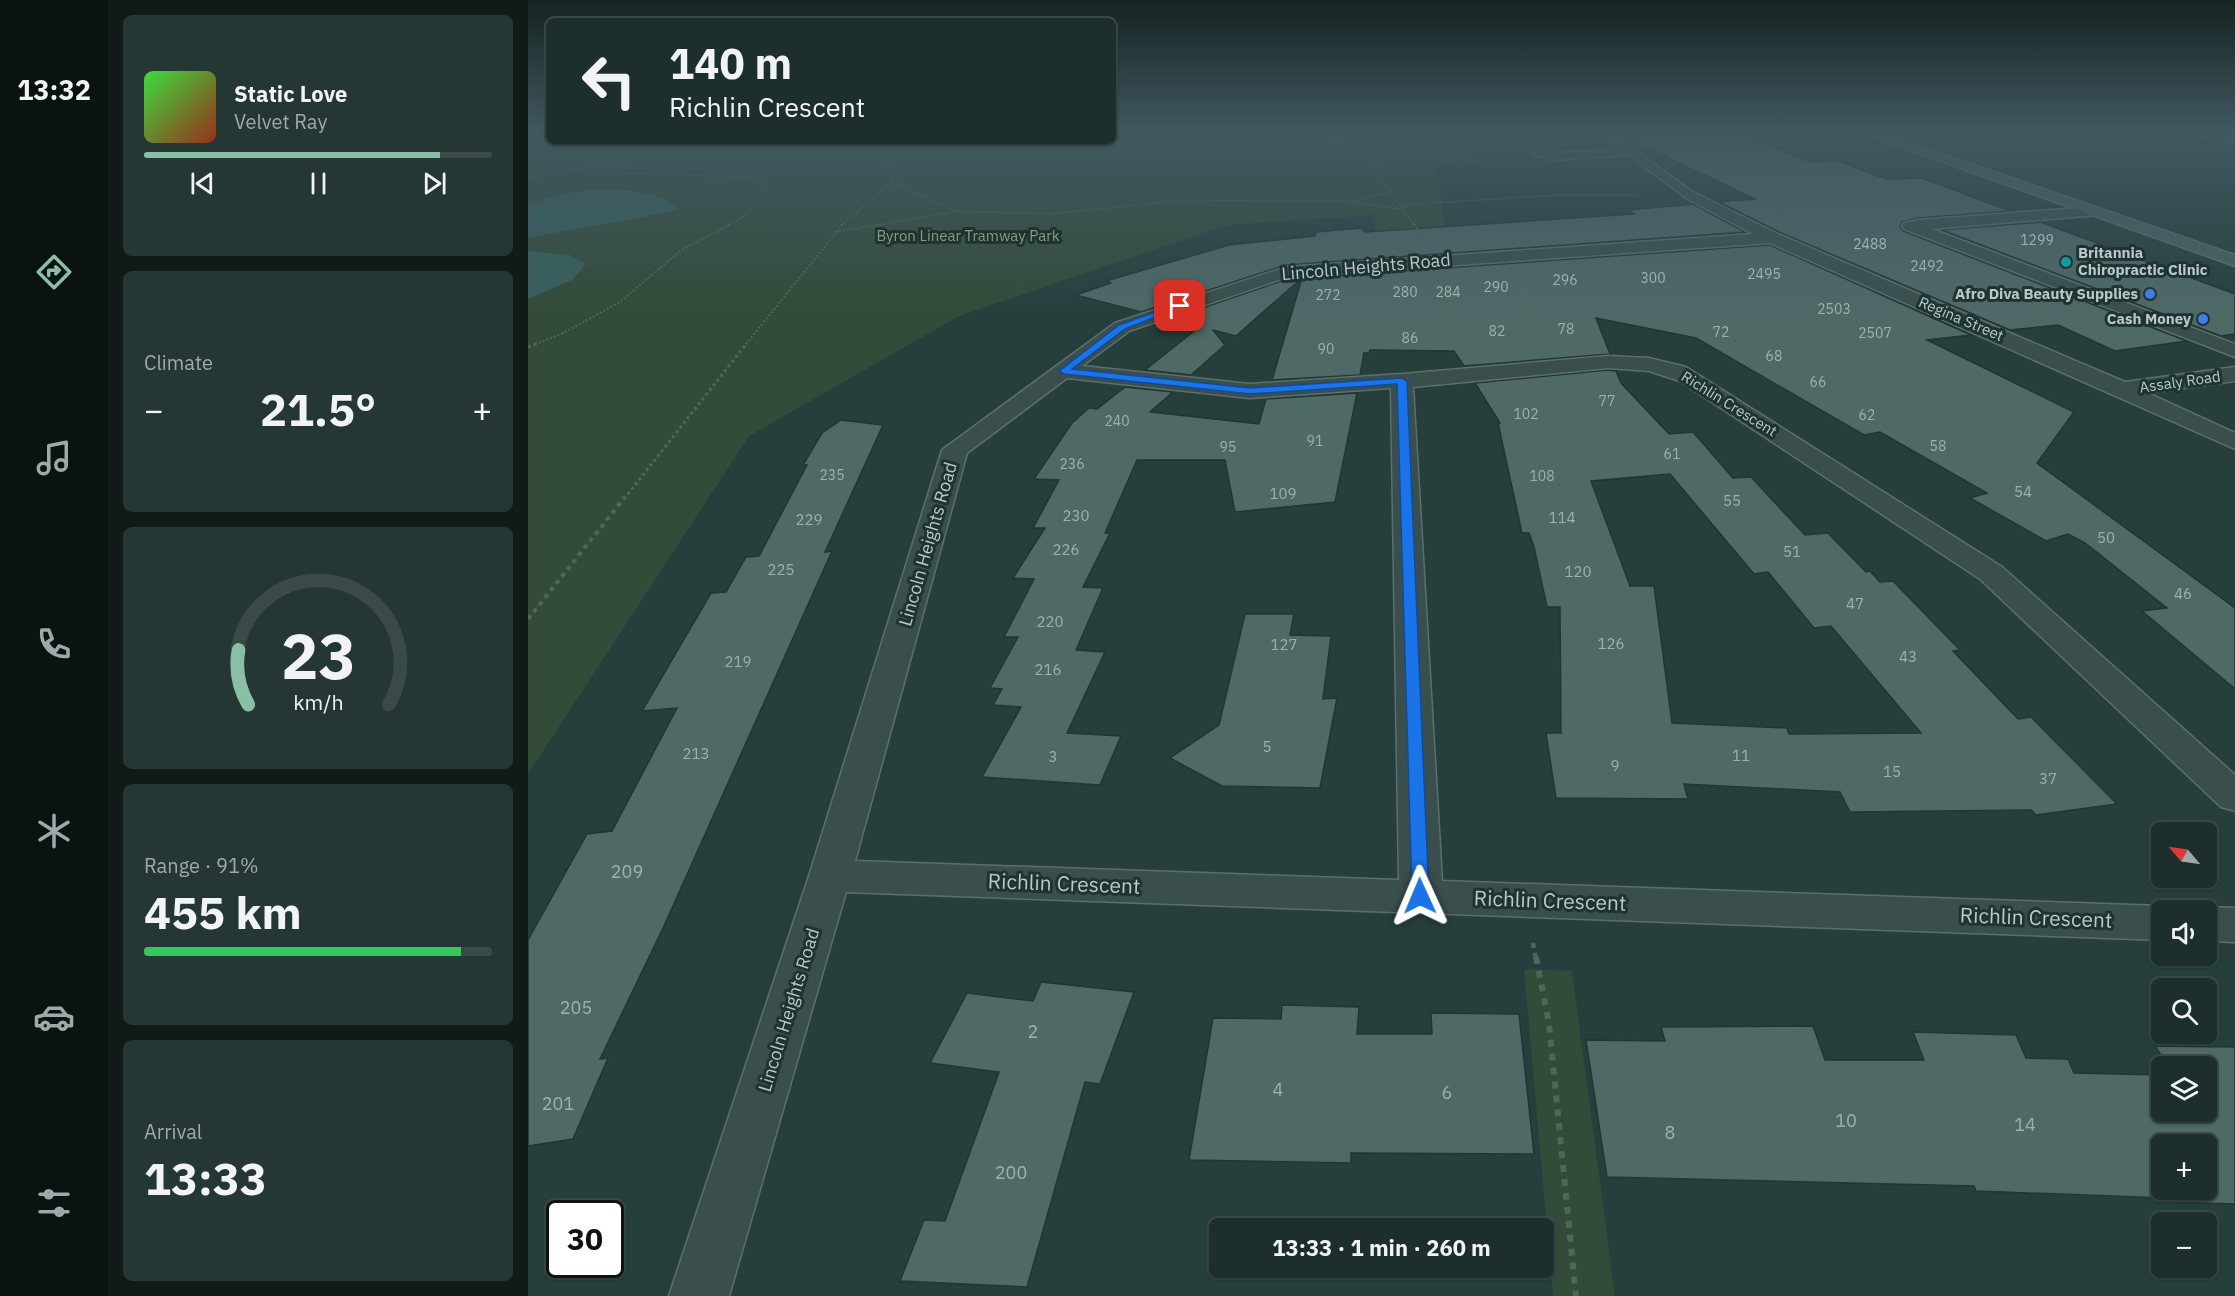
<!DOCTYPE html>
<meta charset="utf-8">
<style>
body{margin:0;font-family:"IBM Plex Sans",sans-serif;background:#253735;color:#f1f3f6;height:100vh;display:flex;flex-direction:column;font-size:22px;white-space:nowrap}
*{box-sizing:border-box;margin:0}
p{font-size:20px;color:#a0a9aa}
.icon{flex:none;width:33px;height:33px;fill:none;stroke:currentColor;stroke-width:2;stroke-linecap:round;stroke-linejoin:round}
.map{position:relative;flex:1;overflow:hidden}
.drawer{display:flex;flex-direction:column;gap:15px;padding:15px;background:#0f1a19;width:420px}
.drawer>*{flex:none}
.banner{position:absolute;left:18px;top:18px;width:570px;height:126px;border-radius:9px;box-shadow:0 2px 4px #0004,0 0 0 2px #3a4a49;background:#1c2f2d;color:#f1f3f6;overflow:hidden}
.needle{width:39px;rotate:299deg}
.buttons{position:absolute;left:1623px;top:822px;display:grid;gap:12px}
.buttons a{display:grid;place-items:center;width:66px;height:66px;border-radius:9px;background:#1c2f2d;box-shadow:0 2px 4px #0004,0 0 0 2px #3a4a49;font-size:30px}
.speed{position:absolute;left:18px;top:1200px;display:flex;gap:12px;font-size:30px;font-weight:700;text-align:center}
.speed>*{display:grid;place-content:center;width:78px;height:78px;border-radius:50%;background:#1c2f2d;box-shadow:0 2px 4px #0004,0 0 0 2px #3a4a49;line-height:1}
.speed .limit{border:3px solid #111;border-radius:9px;background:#fff;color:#111}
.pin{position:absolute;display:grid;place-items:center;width:51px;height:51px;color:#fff;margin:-26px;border-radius:12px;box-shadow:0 3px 9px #0006}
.me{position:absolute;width:66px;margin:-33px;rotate:359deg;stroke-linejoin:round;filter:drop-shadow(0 0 4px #0008)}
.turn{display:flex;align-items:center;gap:21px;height:126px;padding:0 24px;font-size:27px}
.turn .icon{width:78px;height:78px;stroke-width:2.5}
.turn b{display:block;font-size:42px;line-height:51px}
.big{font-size:45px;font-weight:700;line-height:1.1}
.drawer .tile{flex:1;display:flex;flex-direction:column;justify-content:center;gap:9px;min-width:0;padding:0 21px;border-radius:9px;background:#253735}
.drawer .dial{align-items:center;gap:0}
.dial svg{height:156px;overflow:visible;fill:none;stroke:#3a4a49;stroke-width:7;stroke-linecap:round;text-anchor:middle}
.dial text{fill:#f1f3f6;stroke:none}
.song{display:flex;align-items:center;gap:18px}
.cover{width:72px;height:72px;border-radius:9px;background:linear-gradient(135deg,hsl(120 70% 55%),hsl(10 70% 35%))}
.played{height:6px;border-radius:3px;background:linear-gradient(90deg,#8abfa5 85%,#3a4a49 85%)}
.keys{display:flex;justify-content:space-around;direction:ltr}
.heat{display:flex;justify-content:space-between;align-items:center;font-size:33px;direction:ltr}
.charge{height:9px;border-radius:4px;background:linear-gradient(90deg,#34c759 91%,#3a4a49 0)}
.trip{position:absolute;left:681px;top:1218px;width:345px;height:60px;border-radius:9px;background:#1c2f2d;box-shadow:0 2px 4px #0004,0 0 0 2px #3a4a49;font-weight:700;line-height:60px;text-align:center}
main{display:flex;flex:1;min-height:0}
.dock{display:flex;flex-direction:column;width:108px;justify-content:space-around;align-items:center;background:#0b1312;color:#a0a9aa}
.dock .icon{width:42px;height:42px}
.dock .on{color:#8abfa5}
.dock b{font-size:27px;color:#f1f3f6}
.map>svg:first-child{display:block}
.green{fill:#334b39}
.water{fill:#37605c}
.building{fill:#4f6967;stroke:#213634;stroke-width:1.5;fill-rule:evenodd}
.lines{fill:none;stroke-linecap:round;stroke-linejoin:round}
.service-casing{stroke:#5b6f6d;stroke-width:3}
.minor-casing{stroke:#5b6f6d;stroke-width:3}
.secondary-casing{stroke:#5b6f6d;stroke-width:3}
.trunk-casing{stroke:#485c5a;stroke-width:3}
.path-far5{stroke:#4f6659;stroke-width:1.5;stroke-dasharray:2 2;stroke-linecap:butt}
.path-far4{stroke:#4f6659;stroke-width:2;stroke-dasharray:2 2;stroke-linecap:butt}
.path-far3{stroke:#4f6659;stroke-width:3;stroke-dasharray:3 3;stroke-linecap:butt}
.path-far2{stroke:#4f6659;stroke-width:4;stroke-dasharray:4.5 4.5;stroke-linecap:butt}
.path-far1{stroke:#4f6659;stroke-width:4.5;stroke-dasharray:5 5;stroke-linecap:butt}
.path{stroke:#4f6659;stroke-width:6;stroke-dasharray:7 7;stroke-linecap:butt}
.service{fill:#3a4f4d;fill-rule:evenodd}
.minor{fill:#3a4f4d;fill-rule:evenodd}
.secondary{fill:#486260;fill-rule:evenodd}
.trunk{fill:#666462;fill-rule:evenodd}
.route{fill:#1a73e8;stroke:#114b97;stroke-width:1.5}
.culture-dot{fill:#0f9aa8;stroke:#1f3432;stroke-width:2}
.shop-dot{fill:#3f7fe0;stroke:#1f3432;stroke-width:2}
.labels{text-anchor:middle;stroke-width:6;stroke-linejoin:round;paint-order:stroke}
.far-number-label{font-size:14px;fill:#9db1b0}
.far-park-label{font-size:15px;fill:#889e76;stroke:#1f3432}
.far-poi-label{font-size:15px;font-weight:bold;fill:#b7c9c8;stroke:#1f3432;text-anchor:end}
.far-street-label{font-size:15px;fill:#b7c9c8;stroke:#1f3432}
.number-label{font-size:15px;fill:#9db1b0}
.street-label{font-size:18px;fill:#b7c9c8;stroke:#1f3432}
.near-number-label{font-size:18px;fill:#9db1b0}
.near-street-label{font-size:21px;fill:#b7c9c8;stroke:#1f3432}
</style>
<main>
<nav class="dock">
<b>13:32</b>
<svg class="icon on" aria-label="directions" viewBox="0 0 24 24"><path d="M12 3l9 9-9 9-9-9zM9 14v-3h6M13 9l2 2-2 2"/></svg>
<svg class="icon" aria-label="music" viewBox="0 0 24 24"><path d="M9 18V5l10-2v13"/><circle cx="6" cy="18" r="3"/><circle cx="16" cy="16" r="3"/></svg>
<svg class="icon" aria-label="phone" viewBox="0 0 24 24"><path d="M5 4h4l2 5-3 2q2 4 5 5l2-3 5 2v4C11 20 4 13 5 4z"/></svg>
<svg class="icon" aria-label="climate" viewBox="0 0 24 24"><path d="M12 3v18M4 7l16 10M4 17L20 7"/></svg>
<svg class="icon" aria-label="car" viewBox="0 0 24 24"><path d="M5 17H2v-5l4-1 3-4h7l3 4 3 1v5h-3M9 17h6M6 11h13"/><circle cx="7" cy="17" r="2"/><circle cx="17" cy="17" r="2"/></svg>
<svg class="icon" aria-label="filters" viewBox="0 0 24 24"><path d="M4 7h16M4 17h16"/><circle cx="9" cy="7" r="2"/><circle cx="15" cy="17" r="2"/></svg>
</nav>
<section class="drawer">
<div class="tile">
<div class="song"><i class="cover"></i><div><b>Static Love</b><p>Velvet Ray</p></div></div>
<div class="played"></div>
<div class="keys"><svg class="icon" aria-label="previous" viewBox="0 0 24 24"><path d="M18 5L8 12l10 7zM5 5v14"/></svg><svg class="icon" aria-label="pause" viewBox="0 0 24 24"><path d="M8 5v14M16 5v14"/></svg><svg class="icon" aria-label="next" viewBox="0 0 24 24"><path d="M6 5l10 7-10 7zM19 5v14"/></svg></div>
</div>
<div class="tile"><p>Climate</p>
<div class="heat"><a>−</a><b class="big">21.5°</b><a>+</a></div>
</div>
<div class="tile dial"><svg viewBox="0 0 100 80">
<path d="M14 69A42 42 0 1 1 86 69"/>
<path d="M14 69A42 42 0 0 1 9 41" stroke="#8abfa5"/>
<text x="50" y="56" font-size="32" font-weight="700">23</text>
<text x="50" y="72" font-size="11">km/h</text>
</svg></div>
<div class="tile"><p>Range · 91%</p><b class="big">455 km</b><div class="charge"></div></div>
<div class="tile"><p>Arrival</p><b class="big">13:33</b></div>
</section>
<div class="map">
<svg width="1707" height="1296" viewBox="0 0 1707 1296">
<rect width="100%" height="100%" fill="#263f3c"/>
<!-- green -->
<g class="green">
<path d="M0,133H21V141H585V133H912L909,139L953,160L950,164L937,167L908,166L920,248L847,253V215L699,225L431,316L221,436L0,774V299L44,280L42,255L0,251V238L40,229L117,192C71,189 44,192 0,204Z"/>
<path d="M996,969L1044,971L1087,1296H1025Z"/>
</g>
<!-- water -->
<g class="water">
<path d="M79,189C106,191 130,191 151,209C101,222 50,227 0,238V204L41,193Z"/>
<path d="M0,251L42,255L58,264L44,280L0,299Z"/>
</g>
<!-- building -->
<g class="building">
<path d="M1088,133H1211L1283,162L1310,161L1358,179L1394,178L1482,211L1390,218L1374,222L1372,227L1375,231L1659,341L1587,351L1530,325L1482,330L1251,232L1191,202L1227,199Z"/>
<path d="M1165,204L1217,232L758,265L613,312L548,295L583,283L578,281L701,245L787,236L788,232L834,228L837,232L1106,214L1100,210Z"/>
<path d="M1512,222L1707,294V334L1693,336L1414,230Z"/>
<path d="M1242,245L1443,335L1399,340L1546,412L1509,463L1707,608V689L1614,611L1639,608L1557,543L1540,534L1518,541L1442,498L1459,493L1352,432L1336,435L1168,338L1068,318L1082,354L936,366L926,351L842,350L841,353H836L832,375L744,380L774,278Z"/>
<path d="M774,278L708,336L685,330L697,345L663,375L617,370L671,327L642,319L759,279Z"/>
<path d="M1080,370L1088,371L1093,383L1141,434L1165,432L1205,478L1223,477L1277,535L1300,533L1338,572L1342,571L1352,582L1365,581L1432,650L1425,651L1490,719L1503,717L1589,804L1508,815L1503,810L1322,812L1312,792L1156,784L1160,799L1028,798L1018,733H1033L1032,607H1019L1006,547L1001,533H994L970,423H972L947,383ZM1142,474L1226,574L1240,572L1286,628L1303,626L1393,733L1261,734L1259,728L1144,723L1126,586H1102L1063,481Z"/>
<path d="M597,387L645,392L622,412L731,424L738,399L829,393L807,502L707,512L697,460H609L577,533H582L555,587L575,588L548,650L577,652L539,733L593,736L572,785L454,777L493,707L465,705L474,689L462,688L490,637H476L506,579L485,578L517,528H505L531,480L506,479L544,423L561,408L569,409Z"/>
<path d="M313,420L355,425L297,552L304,551L136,926L72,1059L80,1058L45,1139L0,1146V940L59,834L84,831L149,708L114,711L183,593L198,592L218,557L231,556L279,465H275L294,433Z"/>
<path d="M717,614H766L762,635L803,636L795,699L809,698L792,788L694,786L642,758L691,725Z"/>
<path d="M513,982L606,992L572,1084L557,1082L499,1287L372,1281L396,1220L417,1221L471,1072L402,1063L439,993L505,1001Z"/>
<path d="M754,1005L831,1007L829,1034H904L903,1013L991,1014L1006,1154L823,1153V1163L661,1160L685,1018L753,1019Z"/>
<path d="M1285,1026L1297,1060H1396L1385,1032L1488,1035L1498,1058L1540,1059L1546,1073L1634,1075V1112H1678V1066H1640L1627,1046L1707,1047V1204L1639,1202L1637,1198L1448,1191L1446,1186L1079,1177L1058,1040L1137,1041L1133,1027ZM1634,1144H1678V1190H1634Z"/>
</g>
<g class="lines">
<!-- service casing -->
<g class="service-casing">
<path id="service" d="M1068,133H1081L1095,141L1167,194L1157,197L1101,155L1024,160L1009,156L1001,150L1017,145L1022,148L1016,151L1024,153L1093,150Z"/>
</g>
<!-- minor casing -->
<g class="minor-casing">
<g id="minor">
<path d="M1161,190L1250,234L1597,382L1707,367V381L1620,393L1707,433V449L1242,243L759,277L601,331L554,366L722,384L874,374L1080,356L1121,358L1158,367L1474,567L1707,775V811L1693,807L1452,579L1152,381L1121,371L1080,368L885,387L914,881L1634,906L1649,910H1634V940L318,892L201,1296H141L281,876L414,450L587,323L758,267L1225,234L1156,197L1154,194ZM539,378L722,398L863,388L871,880L327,861L439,453Z"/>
<path d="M1564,207L1569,209L1572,212L1569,215L1404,229L1707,344V357L1376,229L1374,226L1376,223L1390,220Z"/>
<path d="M1678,907L1707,908V942L1678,941V910H1666Z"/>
</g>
</g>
<!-- secondary casing -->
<g class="secondary-casing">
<path id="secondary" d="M1334,133H1353L1707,255V266Z"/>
</g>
<!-- trunk casing -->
<g class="trunk-casing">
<path id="trunk" d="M1659,133L1707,135V143L1665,137Z"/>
</g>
<!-- path-far5 -->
<g class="path-far5">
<path d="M794,133L845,161L856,184L887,226"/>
<path d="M1534,133L1551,136"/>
<path d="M1567,138L1640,144"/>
<path d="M1457,140L1567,138"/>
<path d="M346,141L366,149"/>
<path d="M94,146L87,154L96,157V160"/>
<path d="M366,149L391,141"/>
<path d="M1312,156H1324"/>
<path d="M46,170L211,141"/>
<path d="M37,171L222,177L233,180L235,195L217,216L199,226"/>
<path d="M0,177L39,171"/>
<path d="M364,182L428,211"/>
<path d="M827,201L863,192"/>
<path d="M873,205L1032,195H1110"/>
<path d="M313,226L364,182L365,173L359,163L366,149"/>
<path d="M344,226L429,211L523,214L655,200L819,201L877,210"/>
</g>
<!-- path-far4 -->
<g class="path-far4">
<path d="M886,224L893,234"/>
<path d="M307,232L353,224"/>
<path d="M915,289L921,344"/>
<path d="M7,344L33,334L92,302L152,251L202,224"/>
<path d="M218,344L315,224"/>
</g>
<!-- path-far3 -->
<g class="path-far3">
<path d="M0,347L11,343"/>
<path d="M96,499L219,343"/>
</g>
<!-- path-far2 -->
<path class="path-far2" d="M0,619L97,497"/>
<!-- path-far1 -->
<path class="path-far1" d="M1005,943L1008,959"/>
<!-- path -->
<path class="path" d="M1008,957L1021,1024L1048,1296"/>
<!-- service -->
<use href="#service" class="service"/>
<!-- minor -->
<use href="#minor" class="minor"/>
<!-- secondary -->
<use href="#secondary" class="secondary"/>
<!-- trunk -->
<use href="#trunk" class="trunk"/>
</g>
<!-- sky -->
<linearGradient id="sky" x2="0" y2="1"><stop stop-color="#152321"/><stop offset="0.42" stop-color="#415861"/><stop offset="1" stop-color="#415861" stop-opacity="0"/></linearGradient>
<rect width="1707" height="315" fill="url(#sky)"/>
<!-- route -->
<path class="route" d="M650,304L656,306L597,329L544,369L722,388L874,378L879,381L901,896L899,901H886L884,896L869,384L722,394L536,374L531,371L591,325Z"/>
<!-- markers -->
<circle class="culture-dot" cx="1538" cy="262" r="6"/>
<g class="shop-dot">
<circle cx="1622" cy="294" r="6"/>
<circle cx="1675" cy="319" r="6"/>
</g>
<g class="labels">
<!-- far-number labels -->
<g class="far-number-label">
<text x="1509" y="245">1299</text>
<text x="1342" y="249">2488</text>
<text x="1399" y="271">2492</text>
<text x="1236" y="279">2495</text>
<text x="1125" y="283">300</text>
<text x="1037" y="285">296</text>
<text x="968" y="292">290</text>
<text x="877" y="297">280</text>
<text x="920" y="297">284</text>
<text x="800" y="300">272</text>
<text x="1306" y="314">2503</text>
<text x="1038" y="334">78</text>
<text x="969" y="336">82</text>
<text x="1193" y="337">72</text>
<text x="1347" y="338">2507</text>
<text x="882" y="343">86</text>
<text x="798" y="354">90</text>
<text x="1246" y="361">68</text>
<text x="1290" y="387">66</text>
<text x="1079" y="406">77</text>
<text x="998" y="419">102</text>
<text x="1339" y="420">62</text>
<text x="589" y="426">240</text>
<text x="787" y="446">91</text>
<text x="1410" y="451">58</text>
<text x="700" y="452">95</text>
<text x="1144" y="459">61</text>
<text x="544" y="469">236</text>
<text x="304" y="480">235</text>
<text x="1014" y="481">108</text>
</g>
<!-- far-park labels -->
<g class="far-park-label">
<text x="440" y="241">Byron Linear Tramway Park</text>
</g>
<!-- far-poi labels -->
<g class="far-poi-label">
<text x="1550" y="258" text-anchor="start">Britannia<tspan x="1550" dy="17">Chiropractic Clinic</tspan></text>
<text x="1610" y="299">Afro Diva Beauty Supplies</text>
<text x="1663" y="324">Cash Money</text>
</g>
<!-- far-street labels -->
<g class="far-street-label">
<text transform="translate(1433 319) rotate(23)" y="5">Regina Street</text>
<text transform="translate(1652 382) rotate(-8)" y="5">Assaly Road</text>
<text transform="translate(1201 404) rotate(32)" y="5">Richlin Crescent</text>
</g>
<!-- number labels -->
<g class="number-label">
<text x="1495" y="497">54</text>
<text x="755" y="499">109</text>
<text x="1204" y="506">55</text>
<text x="548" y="521">230</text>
<text x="1034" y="523">114</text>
<text x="281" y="525">229</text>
<text x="1578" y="543">50</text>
<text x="538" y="555">226</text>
<text x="1264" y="557">51</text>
<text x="253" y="575">225</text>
<text x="1050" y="577">120</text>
<text x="1655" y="599">46</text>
<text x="1327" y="609">47</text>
<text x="522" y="627">220</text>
<text x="1083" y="649">126</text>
<text x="756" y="650">127</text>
<text x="1380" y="662">43</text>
<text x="210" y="667">219</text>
<text x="520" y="675">216</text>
<text x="739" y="752">5</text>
<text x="168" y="759">213</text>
<text x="1213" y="761">11</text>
<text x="525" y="762">3</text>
<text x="1087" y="771">9</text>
<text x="1364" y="777">15</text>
<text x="1520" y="784">37</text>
</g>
<!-- street labels -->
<g class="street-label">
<text transform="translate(838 267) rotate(-5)" y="6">Lincoln Heights Road</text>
<text transform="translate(400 544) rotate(-74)" y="6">Lincoln Heights Road</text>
<text transform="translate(261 1010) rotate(-73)" y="6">Lincoln Heights Road</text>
</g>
<!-- near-number labels -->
<g class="near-number-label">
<text x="99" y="878">209</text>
<text x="48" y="1014">205</text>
<text x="505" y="1038">2</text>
<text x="750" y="1096">4</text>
<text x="919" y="1099">6</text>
<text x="30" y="1110">201</text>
<text x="1318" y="1127">10</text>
<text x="1497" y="1131">14</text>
<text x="1142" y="1139">8</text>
<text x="483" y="1179">200</text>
</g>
<!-- near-street labels -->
<g class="near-street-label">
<text transform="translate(536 884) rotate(2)" y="7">Richlin Crescent</text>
<text transform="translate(1022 901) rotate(2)" y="7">Richlin Crescent</text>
<text transform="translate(1508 918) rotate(2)" y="7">Richlin Crescent</text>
</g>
</g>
</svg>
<div class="buttons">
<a><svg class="needle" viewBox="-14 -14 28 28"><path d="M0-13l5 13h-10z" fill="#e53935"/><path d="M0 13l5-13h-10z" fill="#a0a9aa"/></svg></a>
<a><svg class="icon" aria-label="sound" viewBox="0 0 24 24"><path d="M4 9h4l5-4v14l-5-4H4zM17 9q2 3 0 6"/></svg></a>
<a><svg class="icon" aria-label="search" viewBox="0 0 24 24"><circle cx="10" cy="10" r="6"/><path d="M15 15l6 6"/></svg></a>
<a><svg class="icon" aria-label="layers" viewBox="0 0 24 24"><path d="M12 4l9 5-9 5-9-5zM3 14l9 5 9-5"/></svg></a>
<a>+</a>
<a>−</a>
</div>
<div class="speed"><div class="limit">30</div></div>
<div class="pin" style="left:652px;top:306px;background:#d93025"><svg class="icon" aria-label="arrive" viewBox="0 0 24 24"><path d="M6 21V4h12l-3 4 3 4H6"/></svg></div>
<svg class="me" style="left:892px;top:896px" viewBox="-20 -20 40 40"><path d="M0-17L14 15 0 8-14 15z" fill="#1a73e8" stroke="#fff" stroke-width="4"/></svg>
<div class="trip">13:33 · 1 min · 260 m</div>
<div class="banner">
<div class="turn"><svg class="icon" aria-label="left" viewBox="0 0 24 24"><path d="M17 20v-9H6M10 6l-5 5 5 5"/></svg><div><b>140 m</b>Richlin Crescent</div></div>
</div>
</div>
</main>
